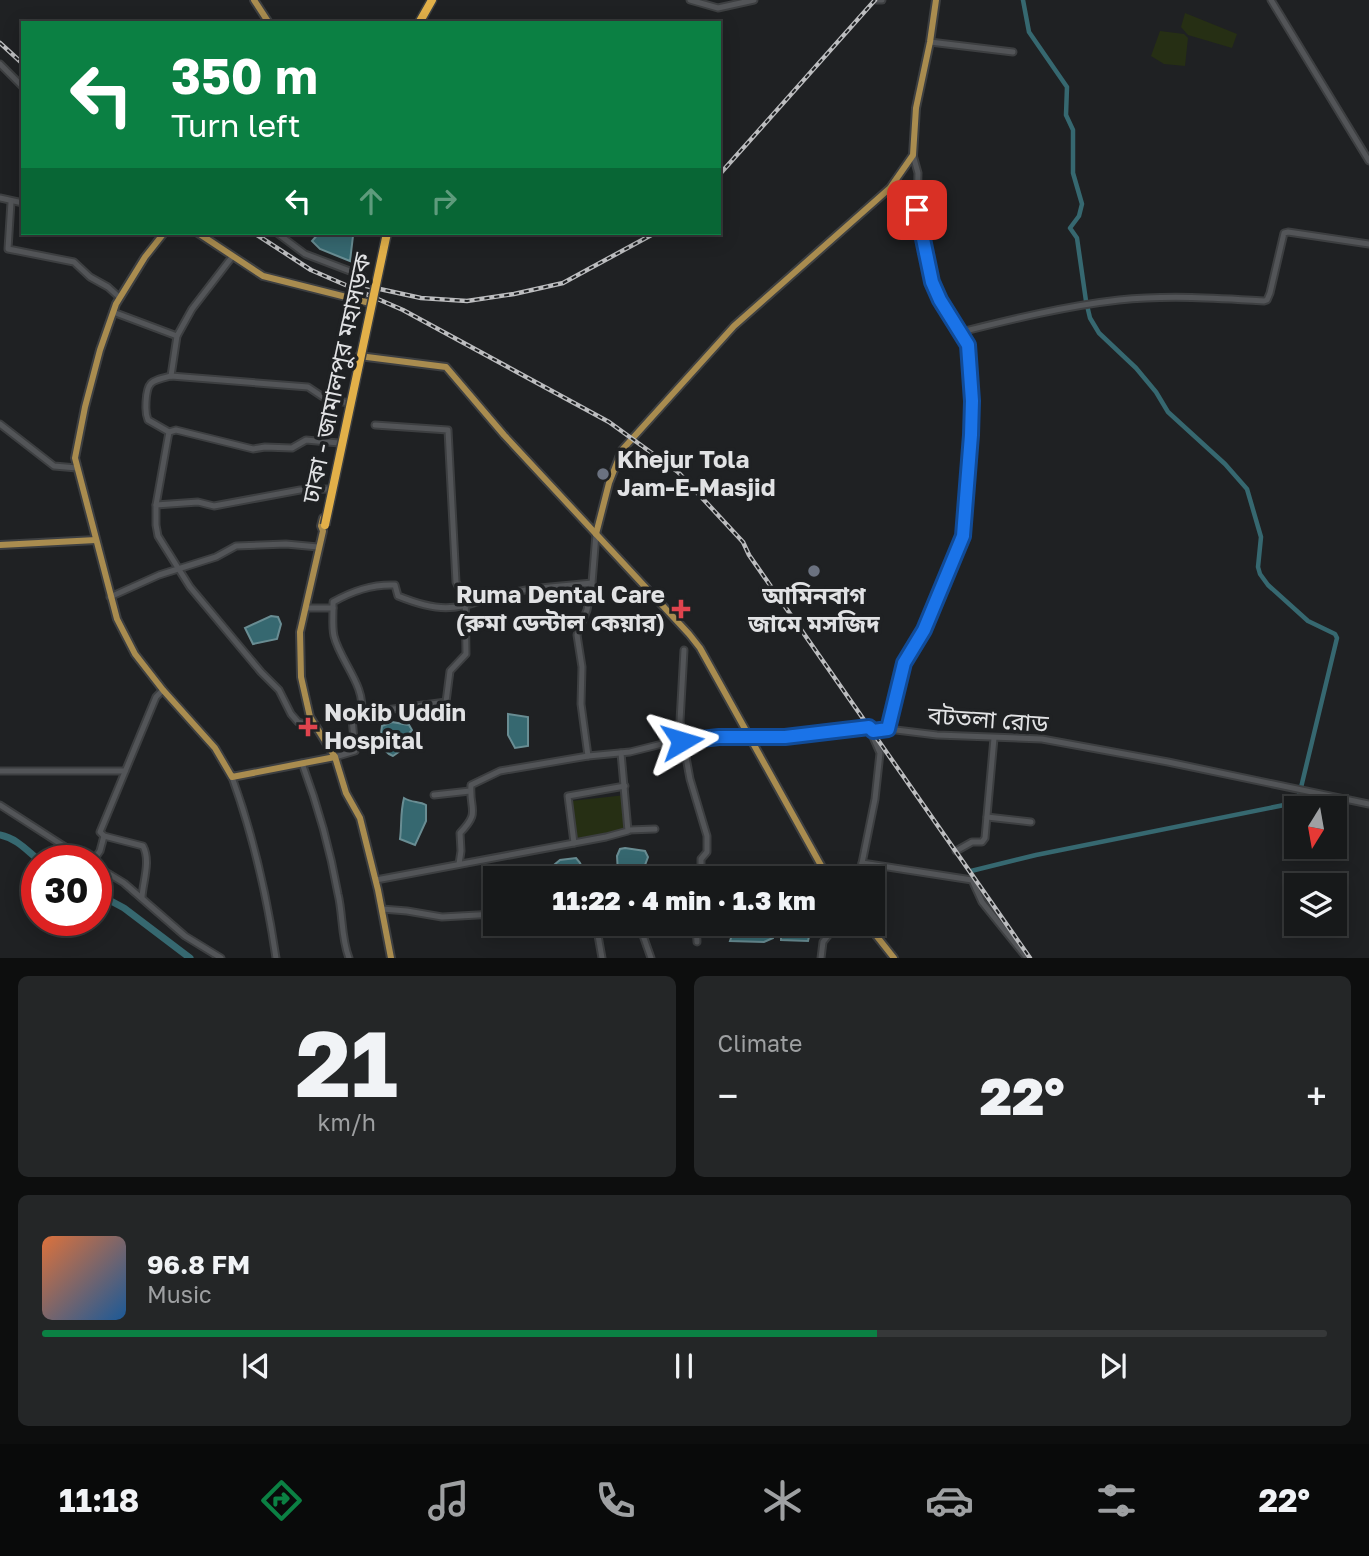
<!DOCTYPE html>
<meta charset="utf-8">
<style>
body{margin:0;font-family:"Golos Text","Noto Sans Bengali",sans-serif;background:#242627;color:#f1f3f6;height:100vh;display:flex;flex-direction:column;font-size:26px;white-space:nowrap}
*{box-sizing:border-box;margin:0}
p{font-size:23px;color:#9ea0a2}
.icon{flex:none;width:38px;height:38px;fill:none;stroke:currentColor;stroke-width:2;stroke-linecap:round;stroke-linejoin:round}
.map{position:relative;height:958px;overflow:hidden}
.drawer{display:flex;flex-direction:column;gap:18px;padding:18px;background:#0d0e0e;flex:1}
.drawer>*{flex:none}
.banner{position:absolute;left:21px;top:21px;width:700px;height:214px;border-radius:0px;box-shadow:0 4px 18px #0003,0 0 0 2px #363839;background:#0b8043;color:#fff;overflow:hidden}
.needle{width:46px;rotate:191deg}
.tools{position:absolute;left:1284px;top:796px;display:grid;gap:14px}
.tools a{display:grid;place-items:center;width:63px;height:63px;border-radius:0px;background:#17191a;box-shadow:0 4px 18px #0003,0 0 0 2px #363839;font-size:35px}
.speed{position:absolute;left:21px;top:845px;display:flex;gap:14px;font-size:35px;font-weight:700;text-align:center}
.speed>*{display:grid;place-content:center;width:91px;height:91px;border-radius:50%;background:#17191a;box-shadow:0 4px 18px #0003,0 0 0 2px #363839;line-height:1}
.speed .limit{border:10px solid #d22;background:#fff;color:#111}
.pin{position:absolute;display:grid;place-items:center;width:60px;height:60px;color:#fff;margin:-30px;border-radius:14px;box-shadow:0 4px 10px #0006}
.me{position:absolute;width:77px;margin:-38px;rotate:83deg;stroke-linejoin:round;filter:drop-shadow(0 0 5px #0008)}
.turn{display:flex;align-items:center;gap:24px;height:147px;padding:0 35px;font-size:32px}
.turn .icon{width:91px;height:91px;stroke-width:2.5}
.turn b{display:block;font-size:49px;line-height:60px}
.lanes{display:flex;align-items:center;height:66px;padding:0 35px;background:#0003;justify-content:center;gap:35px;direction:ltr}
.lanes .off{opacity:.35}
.big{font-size:52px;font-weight:800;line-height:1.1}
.drawer .card{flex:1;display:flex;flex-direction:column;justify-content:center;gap:10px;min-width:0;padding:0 24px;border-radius:10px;background:#242627}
.drawer .dial{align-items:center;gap:0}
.dial b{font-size:91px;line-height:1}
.song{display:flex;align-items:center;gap:21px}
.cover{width:84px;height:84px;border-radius:10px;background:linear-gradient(135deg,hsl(20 70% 55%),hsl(210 70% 35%))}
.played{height:7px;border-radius:4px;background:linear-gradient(90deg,#0b8043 65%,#363839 65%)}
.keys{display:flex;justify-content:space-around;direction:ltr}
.heat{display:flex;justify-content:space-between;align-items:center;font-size:38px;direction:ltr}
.drawer .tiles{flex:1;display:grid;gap:18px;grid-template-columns:1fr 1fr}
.card:last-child{grid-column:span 2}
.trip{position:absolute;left:483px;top:866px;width:402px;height:70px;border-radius:0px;background:#17191a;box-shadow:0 4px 18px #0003,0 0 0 2px #363839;font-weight:800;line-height:70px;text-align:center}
.menu{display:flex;height:112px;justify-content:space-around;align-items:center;background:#090a0a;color:#9ea0a2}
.menu .icon{width:49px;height:49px}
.menu .on{color:#0b8043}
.menu b{font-size:32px;color:#f1f3f6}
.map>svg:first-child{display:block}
.green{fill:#262f14}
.water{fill:#366870;stroke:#698d93;stroke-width:2}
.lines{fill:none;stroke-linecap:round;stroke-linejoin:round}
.canal{stroke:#366870;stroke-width:4.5}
.river{stroke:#366870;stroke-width:7}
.minor-casing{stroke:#3d3f41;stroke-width:9}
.major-casing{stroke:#3d3f41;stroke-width:10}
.highway-casing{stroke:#3d3f41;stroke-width:11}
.minor{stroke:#535558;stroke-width:5}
.major{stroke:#a98c4f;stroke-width:6}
.highway{stroke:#e2b049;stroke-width:8}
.rail-casing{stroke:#bcbdbf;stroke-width:4.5}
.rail{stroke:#1f2123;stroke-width:2;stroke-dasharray:5;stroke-linecap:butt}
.highway-bridge-casing{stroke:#3d3f41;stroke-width:11;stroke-linecap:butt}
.highway-bridge{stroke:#e2b049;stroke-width:8}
.route-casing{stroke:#114b97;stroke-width:18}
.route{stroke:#1a73e8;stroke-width:12}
.worship-dot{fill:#6b7280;stroke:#1f2123;stroke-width:2.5}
.health-dot{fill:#e0444e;stroke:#1f2123;stroke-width:2.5}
.labels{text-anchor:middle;stroke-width:7;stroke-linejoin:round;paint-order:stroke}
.street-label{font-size:24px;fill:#e1e2e4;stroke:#1f2123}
.poi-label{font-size:24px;font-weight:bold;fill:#e1e2e4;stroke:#1f2123;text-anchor:start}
</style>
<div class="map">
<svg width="1369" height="958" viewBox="0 0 1369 958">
<rect width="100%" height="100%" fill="#1f2123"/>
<!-- green -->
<g class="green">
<path d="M1185,13L1237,34L1232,48L1188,35L1181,27Z"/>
<path d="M1160,31L1184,34L1188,38L1185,66L1164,64L1151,56Z"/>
<path d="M626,795L631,831L575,838L571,801Z"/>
</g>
<!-- water -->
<g class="water">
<path d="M319,233H351L353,236L350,261L320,249L312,241Z"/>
<path d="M271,616L278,617L281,624L277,639L253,644L245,628Z"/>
<path d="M508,714L528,717V746L515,748L508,735Z"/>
<path d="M392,722L409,725L412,730C402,740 408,747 393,756C381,752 380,737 382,726Z"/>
<path d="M404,798C412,803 419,801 426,805V821L415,845L400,839C402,824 400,814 404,798Z"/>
<path d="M625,848L645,851L648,857L642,873L630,877L618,873L617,856L620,849Z"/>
<path d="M576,858C582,864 585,870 582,878H555L554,865L560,860Z"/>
<path d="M731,924H774L773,938L764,942L730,941L733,932Z"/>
<path d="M781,924H812L808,941L781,940Z"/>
</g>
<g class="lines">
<!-- canal -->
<path class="canal" d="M971,871L1036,855L1294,803L1298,800L1337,638L1335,634L1308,621L1268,585L1260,574L1258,567L1261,537L1247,489L1225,464L1168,412L1156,392L1136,368L1099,333L1090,318L1086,301L1077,238L1070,228L1079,216L1082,204L1073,173V130L1066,115L1067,87L1029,32L1023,0"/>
<!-- river -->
<g class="river">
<path d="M0,835C18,839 26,850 40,861"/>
<path d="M96,893L124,908L190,958"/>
</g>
<!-- minor casing -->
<g class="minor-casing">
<g id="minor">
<path d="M690,0L718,8L754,0"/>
<path d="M876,0H882"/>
<path d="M1271,0L1369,161"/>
<path d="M930,42L1013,52"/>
<path d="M0,64L23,87"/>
<path d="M0,198L23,203"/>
<path d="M11,202L8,249L74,262L90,277L108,287L119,297"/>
<path d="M277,233L305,254L363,276"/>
<path d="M113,312L177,336"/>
<path d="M961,332C1013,319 1066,306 1119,300C1167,295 1216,298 1264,301L1267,300L1270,293L1284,233L1288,232L1369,244"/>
<path d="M171,376L177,336L192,309L232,257"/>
<path d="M0,424L54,466L77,468"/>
<path d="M169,432L156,505V525L158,536L190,587L261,672L279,690L291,714L298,722L316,727"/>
<path d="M339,443L306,440L292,448L265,447L253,449L176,430L169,432L148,420C145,413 146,409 146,402C147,381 151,381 171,376L308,387L323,397L348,403"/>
<path d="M156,505L198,502L214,506L300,490L329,489"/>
<path d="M110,597L159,575L216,557L236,546L286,544L318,547"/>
<path d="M306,608H333V602C352,591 373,584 395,585L398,596C455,619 462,603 515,592C541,586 567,586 592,583"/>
<path d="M333,608C333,617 332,627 334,636C340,661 367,687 361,714"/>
<path d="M888,729L904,663L924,630L963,536L972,401L968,345L940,300L928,269L917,210L918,173L913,155"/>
<path d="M682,740L680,721L684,650"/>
<path d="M683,741L690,779L707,836V852L701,859V878"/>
<path d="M588,756L581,704L582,667L577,635L587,610L592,583L596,534"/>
<path d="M335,757L355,751L352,718L363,713L446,702L450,671L466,654L465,589L458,586L456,582L448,430L375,425"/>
<path d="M302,763C318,806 330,849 338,894C343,914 341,938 349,958"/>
<path d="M0,771H125"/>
<path d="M232,777C253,835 267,896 276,958"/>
<path d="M434,795L470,791"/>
<path d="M0,805L87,861"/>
<path d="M987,817L1031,822"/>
<path d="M629,830L655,829"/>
<path d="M574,843L568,796L625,786"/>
<path d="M956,851L972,842H982L985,838L994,738"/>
<path d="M93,861L100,851L104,836"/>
<path d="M862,863L972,880L982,902L1027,958"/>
<path d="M459,864L461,851L460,833C481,811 469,811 471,785L500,771L588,756L630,752L670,742L719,737L805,735L869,727L873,731L888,729L937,735L1042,739L1168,762L1369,804"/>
<path d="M96,866L124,883L185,936L221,958"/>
<path d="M859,878L875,799L880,753L870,730"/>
<path d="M376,880L606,837L628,831L621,753"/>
<path d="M142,897C143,881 151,861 143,846L104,836L100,832L156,697L163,690"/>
<path d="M382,909L407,911L442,917L495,914"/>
<path d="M596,924L602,958"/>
<path d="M639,924L651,958"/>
<path d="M696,924L697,942"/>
<path d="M821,958L823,942L837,924"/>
</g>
</g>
<!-- major casing -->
<g class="major-casing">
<g id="major">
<path d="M254,0L269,23"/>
<path d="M164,233L145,257L116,304L100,350L85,407L75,458L117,619L135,654L163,690L215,748L232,777L335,757"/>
<path d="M198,233L263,276L370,303"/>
<path d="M359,356L446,367L504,435L689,634L700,648L828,878"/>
<path d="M323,518L321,526L323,531L300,632L301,677L310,717L335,757L346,793L360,818L378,890L391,958"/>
<path d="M596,534L609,483L622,450L734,326L890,188L913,155L916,108L930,42L936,0"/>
<path d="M0,545L96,540"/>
<path d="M867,924L894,958"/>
</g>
</g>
<!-- highway casing -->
<g class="highway-casing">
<path id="highway" d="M419,23L432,0"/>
</g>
<!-- minor -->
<use href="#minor" class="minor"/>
<!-- major -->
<use href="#major" class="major"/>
<!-- highway -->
<use href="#highway" class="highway"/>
<!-- rail casing -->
<g class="rail-casing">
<g id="rail">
<path d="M0,43L23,64"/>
<path d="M719,175L875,0"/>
<path d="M254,233L311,270L403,310L609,422L678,472L743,542L749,555L1030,958"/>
<path d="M366,286L421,298L467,301L514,294L563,283L655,233"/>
</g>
</g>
<!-- rail -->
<use href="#rail" class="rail"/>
<!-- highway-bridge casing -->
<g class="highway-bridge-casing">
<path id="highway-bridge" d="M325,525L387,233"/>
</g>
<!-- highway-bridge -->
<use href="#highway-bridge" class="highway-bridge"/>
</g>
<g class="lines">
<!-- route casing -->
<g class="route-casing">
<path id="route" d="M682,741L719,737H785L869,727L873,731L888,729L904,663L924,630L963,536L971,435L972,401L968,345L940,300L932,282L917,210"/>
</g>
<!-- route -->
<use href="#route" class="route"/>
</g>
<!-- markers -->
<g class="worship-dot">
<circle cx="603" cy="474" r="7"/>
<circle cx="814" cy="571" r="7"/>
</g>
<g class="health-dot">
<path d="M677.5 598.5h7v7h7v7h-7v7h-7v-7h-7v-7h7z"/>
<path d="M304.5 716.5h7v7h7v7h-7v7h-7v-7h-7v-7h7z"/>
</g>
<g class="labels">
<!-- street labels -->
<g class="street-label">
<text transform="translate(337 378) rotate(-78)" y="8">ঢাকা - জামালপুর মহাসড়ক</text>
<text transform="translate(988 720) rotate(4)" y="8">বটতলা রোড</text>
</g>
<!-- poi labels -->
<g class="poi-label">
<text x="617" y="468">Khejur Tola<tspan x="617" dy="28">Jam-E-Masjid</tspan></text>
<text x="665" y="603" text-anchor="end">Ruma Dental Care<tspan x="665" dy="28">(রুমা ডেন্টাল কেয়ার)</tspan></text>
<text x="814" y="604" text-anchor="middle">আমিনবাগ<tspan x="814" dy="28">জামে মসজিদ</tspan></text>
<text x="324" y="721">Nokib Uddin<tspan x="324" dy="28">Hospital</tspan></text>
</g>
</g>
</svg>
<div class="tools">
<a><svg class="needle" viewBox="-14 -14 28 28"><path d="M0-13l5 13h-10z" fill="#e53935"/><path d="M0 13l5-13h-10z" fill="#9ea0a2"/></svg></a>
<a><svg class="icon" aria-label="layers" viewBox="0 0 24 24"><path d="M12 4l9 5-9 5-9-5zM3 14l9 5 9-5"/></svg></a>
</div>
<div class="speed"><div class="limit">30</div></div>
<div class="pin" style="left:917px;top:210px;background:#d93025"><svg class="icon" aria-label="arrive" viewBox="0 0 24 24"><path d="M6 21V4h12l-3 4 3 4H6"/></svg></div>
<svg class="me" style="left:682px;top:741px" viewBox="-20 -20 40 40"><path d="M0-17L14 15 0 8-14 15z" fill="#1a73e8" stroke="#fff" stroke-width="4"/></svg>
<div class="trip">11:22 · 4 min · 1.3 km</div>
<div class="banner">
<div class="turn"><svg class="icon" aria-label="left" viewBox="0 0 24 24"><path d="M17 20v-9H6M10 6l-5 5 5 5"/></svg><div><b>350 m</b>Turn left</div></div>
<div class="lanes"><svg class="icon" aria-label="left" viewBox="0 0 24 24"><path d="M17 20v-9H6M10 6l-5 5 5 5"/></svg><svg class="icon off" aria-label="ahead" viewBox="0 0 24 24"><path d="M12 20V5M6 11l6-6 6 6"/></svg><svg class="icon off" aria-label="right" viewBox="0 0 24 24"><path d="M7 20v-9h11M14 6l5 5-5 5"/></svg></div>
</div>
</div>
<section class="drawer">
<div class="tiles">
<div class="card dial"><b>21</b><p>km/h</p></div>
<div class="card"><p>Climate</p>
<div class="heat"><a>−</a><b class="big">22°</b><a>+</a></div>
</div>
<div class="card">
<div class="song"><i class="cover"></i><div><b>96.8 FM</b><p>Music</p></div></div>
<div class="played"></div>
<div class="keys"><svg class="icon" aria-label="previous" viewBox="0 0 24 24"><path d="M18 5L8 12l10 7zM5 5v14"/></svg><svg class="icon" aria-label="pause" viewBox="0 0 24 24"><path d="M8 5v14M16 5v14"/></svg><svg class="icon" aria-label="next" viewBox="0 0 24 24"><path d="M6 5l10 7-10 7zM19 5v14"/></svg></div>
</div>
</div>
</section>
<nav class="menu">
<b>11:18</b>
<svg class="icon on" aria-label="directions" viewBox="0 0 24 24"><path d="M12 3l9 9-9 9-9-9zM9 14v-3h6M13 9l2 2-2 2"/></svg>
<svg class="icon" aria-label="music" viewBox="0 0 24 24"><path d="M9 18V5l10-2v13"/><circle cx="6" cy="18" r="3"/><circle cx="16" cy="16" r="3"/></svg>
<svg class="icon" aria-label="phone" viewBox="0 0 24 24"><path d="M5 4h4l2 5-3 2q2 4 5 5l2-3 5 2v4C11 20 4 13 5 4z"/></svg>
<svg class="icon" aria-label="climate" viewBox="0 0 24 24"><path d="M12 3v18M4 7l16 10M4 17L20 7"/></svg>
<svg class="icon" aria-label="car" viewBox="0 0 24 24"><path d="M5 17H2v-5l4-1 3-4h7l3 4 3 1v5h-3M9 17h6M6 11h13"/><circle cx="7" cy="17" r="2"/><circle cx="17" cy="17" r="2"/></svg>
<svg class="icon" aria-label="filters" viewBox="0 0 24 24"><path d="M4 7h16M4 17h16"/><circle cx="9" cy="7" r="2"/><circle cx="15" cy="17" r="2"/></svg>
<b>22°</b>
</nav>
